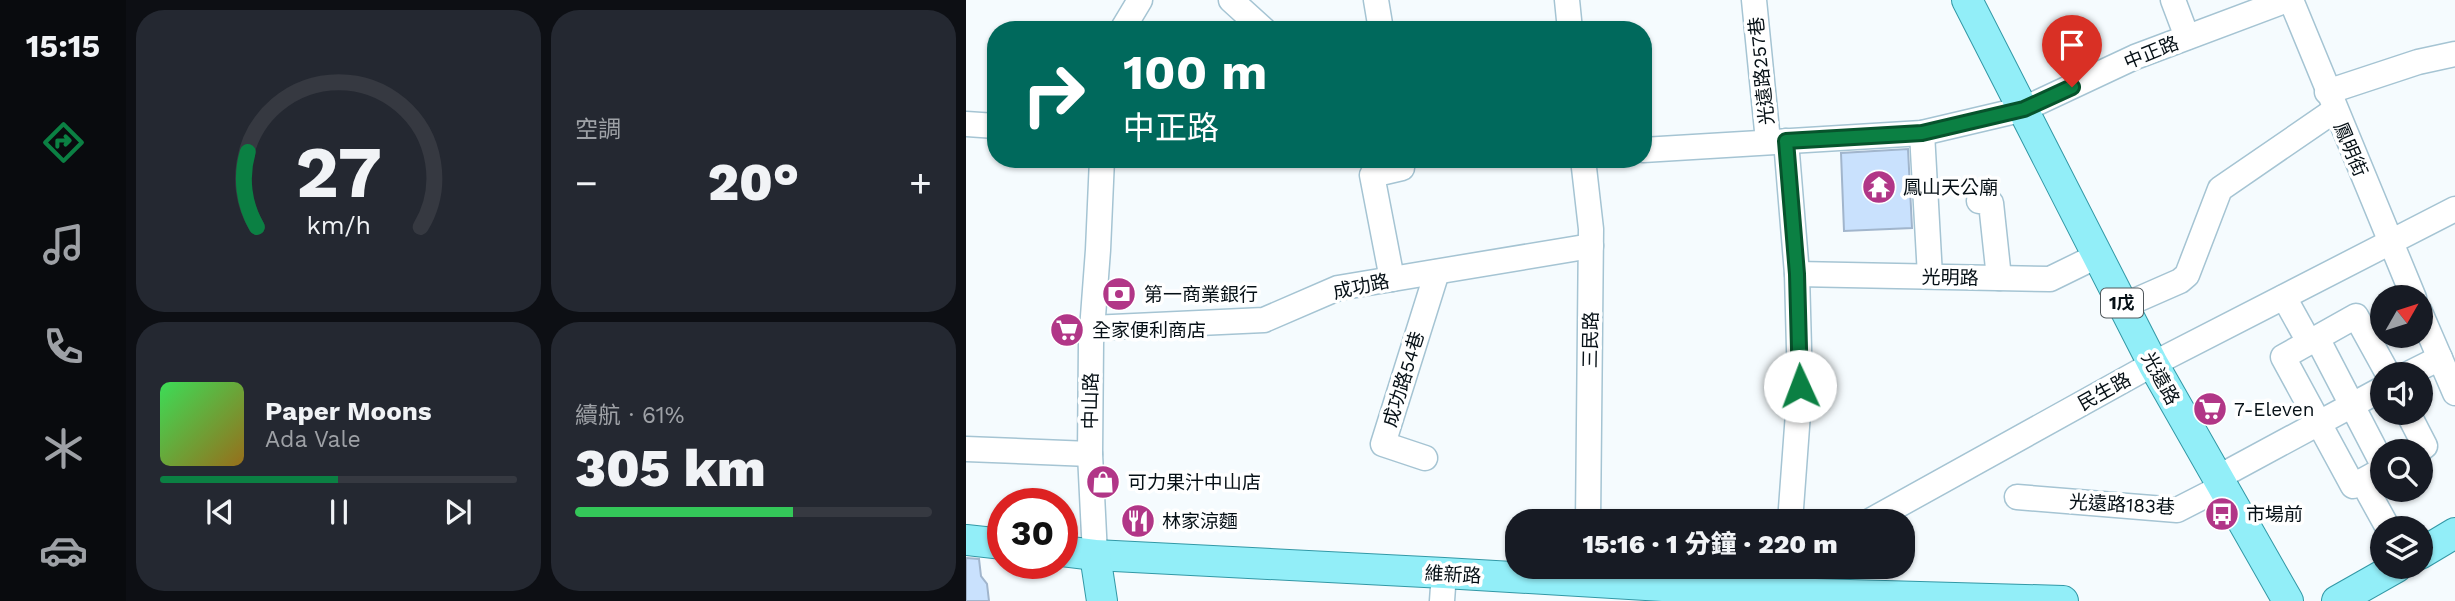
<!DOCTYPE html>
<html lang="zh-TW">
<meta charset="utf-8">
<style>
body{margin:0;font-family:"Work Sans","Noto Sans TC",sans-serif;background:#242831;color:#f1f3f6;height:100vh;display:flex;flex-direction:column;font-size:26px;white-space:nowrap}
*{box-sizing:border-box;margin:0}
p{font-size:23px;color:#9ea1a6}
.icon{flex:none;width:38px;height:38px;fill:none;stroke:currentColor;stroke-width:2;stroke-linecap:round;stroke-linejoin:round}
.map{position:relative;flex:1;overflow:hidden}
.details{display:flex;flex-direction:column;gap:10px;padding:10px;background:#0d0f14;width:840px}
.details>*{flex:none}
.top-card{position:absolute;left:21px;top:21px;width:665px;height:147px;border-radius:28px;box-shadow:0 2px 5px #0004;background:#00695c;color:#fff;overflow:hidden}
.needle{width:46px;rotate:51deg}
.tools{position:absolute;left:1404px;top:285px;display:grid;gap:14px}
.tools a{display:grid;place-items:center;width:63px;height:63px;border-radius:50%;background:#171b24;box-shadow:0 2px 5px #0004;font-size:35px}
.speed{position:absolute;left:21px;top:488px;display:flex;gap:14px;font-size:35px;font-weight:700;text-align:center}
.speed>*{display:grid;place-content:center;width:91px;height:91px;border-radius:50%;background:#171b24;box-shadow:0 2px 5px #0004;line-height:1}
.speed .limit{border:10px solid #d22;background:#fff;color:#111}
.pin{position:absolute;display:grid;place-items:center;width:60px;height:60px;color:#fff;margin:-72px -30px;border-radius:50% 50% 50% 0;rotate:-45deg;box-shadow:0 0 7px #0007}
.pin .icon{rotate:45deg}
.me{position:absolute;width:77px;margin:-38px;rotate:358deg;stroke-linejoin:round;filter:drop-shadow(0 0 5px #0008)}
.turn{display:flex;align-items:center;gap:24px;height:147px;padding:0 21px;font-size:32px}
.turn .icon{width:91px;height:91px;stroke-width:2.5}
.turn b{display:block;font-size:49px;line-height:60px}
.big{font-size:52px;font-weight:800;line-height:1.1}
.details .tile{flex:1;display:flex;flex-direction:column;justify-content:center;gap:10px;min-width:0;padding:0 24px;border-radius:28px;background:#242831}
.details .dial{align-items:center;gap:0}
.dial svg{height:182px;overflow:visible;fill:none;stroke:#363941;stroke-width:7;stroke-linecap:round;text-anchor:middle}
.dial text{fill:#f1f3f6;stroke:none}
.song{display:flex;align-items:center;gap:21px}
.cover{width:84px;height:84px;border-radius:10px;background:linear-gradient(135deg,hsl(130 70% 55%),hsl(40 70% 35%))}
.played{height:7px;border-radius:4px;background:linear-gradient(90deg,#0b8043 50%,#363941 50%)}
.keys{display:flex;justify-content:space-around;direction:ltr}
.heat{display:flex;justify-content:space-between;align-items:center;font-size:38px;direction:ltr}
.charge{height:10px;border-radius:5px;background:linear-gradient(90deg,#34c759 61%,#363941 0)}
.details .tiles{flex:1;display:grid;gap:10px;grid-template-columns:repeat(2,1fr)}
.trip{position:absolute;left:539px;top:509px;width:410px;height:70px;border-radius:28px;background:#171b24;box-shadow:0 2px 5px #0004;font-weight:800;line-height:70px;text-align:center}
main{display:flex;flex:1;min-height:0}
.menu{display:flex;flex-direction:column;width:126px;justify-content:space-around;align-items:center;background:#090b0e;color:#9ea1a6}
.menu .icon{width:49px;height:49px}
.menu .current{color:#0b8043}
.menu b{font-size:32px;color:#f1f3f6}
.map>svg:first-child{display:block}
.building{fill:#c9e1fd;stroke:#a1b5cc;stroke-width:2}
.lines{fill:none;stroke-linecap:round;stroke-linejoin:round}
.minor-casing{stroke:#a5c4d3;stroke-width:27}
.major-casing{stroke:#3298a6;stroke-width:32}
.minor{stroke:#fff;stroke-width:24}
.major{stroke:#92eef8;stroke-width:30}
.route-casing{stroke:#07532c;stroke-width:18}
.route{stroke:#0b8043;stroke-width:12}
.labels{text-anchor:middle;stroke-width:7;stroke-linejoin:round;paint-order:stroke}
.shield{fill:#fff;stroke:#51585c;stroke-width:2}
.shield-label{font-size:18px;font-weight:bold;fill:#061016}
.street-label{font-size:19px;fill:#061016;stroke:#fff}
.poi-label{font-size:19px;fill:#061016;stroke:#fff;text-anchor:start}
</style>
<main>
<nav class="menu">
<b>15:15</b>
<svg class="icon current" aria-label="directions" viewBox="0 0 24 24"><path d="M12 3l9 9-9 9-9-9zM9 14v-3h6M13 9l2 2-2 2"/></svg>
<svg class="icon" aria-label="music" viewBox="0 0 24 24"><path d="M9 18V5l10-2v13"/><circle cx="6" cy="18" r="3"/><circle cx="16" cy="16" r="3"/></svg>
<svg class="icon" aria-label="phone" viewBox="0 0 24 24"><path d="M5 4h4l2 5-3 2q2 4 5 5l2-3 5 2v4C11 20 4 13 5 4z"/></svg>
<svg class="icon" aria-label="climate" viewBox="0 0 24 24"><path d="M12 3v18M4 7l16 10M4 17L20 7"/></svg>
<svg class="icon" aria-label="car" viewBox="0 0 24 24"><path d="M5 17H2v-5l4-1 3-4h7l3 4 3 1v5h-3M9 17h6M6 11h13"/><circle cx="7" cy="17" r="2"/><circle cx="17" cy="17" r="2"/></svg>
</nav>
<section class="details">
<div class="tiles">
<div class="tile dial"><svg viewBox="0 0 100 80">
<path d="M14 69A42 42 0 1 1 86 69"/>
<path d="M14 69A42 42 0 0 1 10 36" stroke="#0b8043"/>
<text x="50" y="56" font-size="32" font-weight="700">27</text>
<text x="50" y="72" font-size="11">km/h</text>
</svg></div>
<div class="tile"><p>空調</p>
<div class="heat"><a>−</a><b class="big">20°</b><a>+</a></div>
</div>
<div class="tile">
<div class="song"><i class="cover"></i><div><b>Paper Moons</b><p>Ada Vale</p></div></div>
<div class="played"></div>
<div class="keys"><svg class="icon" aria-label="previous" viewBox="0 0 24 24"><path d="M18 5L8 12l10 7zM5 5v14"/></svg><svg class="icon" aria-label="pause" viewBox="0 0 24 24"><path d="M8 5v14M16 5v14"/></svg><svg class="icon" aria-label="next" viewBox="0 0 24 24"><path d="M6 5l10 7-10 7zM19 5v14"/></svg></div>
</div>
<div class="tile"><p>續航 · 61%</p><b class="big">305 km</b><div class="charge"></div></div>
</div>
</section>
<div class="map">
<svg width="1489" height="601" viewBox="0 0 1489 601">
<rect width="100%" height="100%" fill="#f5fbfe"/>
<!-- building -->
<g class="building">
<path d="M942,149L946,228L878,231L875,153Z"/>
<path d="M0,558L13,559L15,576L21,584L23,601H0Z"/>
</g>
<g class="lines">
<!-- minor casing -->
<g class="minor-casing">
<g id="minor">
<path d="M265,0L298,30"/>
<path d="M410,0L415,30"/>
<path d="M601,0L604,30"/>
<path d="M788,0L802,141"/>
<path d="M1207,0L1221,37"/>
<path d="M1325,0L1448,298"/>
<path d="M156,30L174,0"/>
<path d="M1361,92L1452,62L1489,54"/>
<path d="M0,124L30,126"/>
<path d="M956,133L964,276"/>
<path d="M820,141L831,274L834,386L824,522"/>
<path d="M677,150L956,133L1058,109L1169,57L1321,0"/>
<path d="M617,159L625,229L622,522"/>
<path d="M1013,201L1025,203L1033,278"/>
<path d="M831,274L1084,279L1131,256"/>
<path d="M426,279L406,175L436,168L435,159"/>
<path d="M1318,297L1343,342"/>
<path d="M1157,306L1214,281L1221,275L1254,189L1369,110"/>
<path d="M1454,312L1489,393"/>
<path d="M125,328L298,320L372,288L625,246"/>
<path d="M1351,338L1416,463"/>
<path d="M1442,374L1474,358"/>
<path d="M1442,413L1459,446L1450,452"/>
<path d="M0,449L124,454"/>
<path d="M459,458L417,444L471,272"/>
<path d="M1416,470L1387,486L1317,357L1390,316L1422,374"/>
<path d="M1251,478L1416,389"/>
<path d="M1396,481L1422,528"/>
<path d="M1051,497L1211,510L1256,487"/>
<path d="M902,522L1187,364L1489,209"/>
<path d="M129,555L124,454L125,343L132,250L136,159"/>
<path d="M476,601L478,573"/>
<path d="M813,601L821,567"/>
</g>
</g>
<!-- major casing -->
<g class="major-casing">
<g id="major">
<path d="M1001,0L1187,364L1322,601"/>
<path d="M0,540L37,544"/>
<path d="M96,551L129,555L478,573L814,593L1097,601"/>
<path d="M1454,554L1489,533"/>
<path d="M129,555L136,601"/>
<path d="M1371,601L1431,567"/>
</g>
</g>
<!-- minor -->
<use href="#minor" class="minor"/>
<!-- major -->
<use href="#major" class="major"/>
</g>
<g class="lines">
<!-- route casing -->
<g class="route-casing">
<path id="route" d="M834,386L831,274L820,141L956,133L1058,109L1106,87"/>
</g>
<!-- route -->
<use href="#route" class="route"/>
</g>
<!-- icons -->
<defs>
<g id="temple-disc" transform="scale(1.75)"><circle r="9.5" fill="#b13687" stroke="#fff"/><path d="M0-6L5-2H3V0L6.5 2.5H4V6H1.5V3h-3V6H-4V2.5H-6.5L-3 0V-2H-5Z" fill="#fff"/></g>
<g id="bank-disc" transform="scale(1.75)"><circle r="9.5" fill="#b13687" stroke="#fff"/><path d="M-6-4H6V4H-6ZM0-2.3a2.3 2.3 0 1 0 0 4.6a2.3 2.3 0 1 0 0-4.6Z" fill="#fff"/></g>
<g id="supermarket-disc" transform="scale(1.75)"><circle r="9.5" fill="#b13687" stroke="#fff"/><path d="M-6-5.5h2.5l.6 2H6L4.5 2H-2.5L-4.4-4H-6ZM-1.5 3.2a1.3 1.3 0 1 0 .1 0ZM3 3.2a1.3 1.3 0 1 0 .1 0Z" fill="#fff"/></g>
<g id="shop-disc" transform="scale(1.75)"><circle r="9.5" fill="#b13687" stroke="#fff"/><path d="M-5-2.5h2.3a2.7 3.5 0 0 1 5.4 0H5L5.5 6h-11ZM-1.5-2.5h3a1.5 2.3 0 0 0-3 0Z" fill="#fff"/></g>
<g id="bus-disc" transform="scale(1.75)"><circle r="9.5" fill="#b13687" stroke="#fff"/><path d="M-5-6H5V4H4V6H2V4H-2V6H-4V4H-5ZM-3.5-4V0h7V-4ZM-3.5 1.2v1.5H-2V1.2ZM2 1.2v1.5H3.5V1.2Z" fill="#fff"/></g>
<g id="restaurant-disc" transform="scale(1.75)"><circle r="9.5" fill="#b13687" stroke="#fff"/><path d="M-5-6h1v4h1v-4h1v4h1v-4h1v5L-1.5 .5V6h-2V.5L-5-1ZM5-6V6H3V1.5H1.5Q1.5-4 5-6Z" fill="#fff"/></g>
</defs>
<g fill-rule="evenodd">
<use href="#temple-disc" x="913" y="187"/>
<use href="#bank-disc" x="153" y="294"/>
<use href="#supermarket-disc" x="101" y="330"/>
<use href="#supermarket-disc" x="1244" y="409"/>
<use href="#shop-disc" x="137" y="482"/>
<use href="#bus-disc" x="1256" y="514"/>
<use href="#restaurant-disc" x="172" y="521"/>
</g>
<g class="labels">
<!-- shield labels -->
<rect class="shield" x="1135" y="288.5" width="42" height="29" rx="5"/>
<g class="shield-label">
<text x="1156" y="309">1戊</text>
</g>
<!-- street labels -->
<g class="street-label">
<text transform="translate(1185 52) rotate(-22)" y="7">中正路</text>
<text transform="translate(795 71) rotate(-96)" y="7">光遠路257巷</text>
<text transform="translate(1385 149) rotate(67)" y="7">鳳明街</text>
<text transform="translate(984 277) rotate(1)" y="7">光明路</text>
<text transform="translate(395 286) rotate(-12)" y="7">成功路</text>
<text transform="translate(624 340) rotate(-89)" y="7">三民路</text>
<text transform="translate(1195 378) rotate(61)" y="7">光遠路</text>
<text transform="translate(437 379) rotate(-73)" y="7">成功路54巷</text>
<text transform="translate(1138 391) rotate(-29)" y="7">民生路</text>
<text transform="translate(124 401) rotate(-89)" y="7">中山路</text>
<text transform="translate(1156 504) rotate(3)" y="7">光遠路183巷</text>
<text transform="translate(487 574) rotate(3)" y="7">維新路</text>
</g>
<!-- poi labels -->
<g class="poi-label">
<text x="937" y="194">鳳山天公廟</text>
<text x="178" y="301">第一商業銀行</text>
<text x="126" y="337">全家便利商店</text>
<text x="1268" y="416">7-Eleven</text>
<text x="162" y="489">可力果汁中山店</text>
<text x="1280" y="521">市場前</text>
<text x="196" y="528">林家涼麵</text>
</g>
</g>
</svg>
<div class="tools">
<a><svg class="needle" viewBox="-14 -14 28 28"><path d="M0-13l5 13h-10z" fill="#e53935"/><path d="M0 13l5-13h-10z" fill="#9ea1a6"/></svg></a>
<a><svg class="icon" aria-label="sound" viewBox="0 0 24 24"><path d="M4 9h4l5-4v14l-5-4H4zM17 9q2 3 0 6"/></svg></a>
<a><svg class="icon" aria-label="search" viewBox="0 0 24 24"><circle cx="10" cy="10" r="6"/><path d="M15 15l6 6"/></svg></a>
<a><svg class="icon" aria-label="layers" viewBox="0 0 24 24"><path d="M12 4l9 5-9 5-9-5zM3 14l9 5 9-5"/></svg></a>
</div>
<div class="speed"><div class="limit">30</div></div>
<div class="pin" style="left:1106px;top:87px;background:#d93025"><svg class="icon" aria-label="arrive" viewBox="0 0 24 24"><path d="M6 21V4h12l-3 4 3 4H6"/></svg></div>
<svg class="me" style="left:834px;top:386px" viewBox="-20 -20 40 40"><circle r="19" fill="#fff"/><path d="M0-13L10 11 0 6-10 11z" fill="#0b8043"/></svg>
<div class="trip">15:16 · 1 分鐘 · 220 m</div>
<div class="top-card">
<div class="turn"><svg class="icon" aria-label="right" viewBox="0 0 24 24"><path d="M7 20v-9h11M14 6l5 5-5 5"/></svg><div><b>100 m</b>中正路</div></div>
</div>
</div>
</main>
